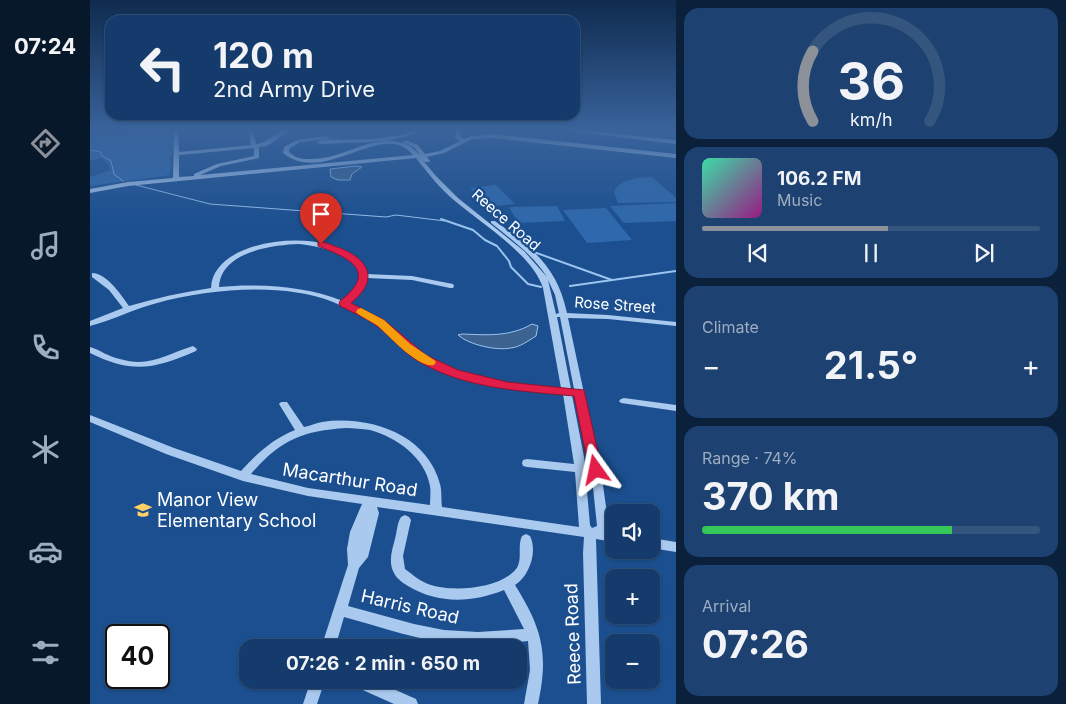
<!DOCTYPE html>
<meta charset="utf-8">
<style>
body{margin:0;font-family:Inter,sans-serif;background:#1d4271;color:#f1f3f6;height:100vh;display:flex;flex-direction:column;font-size:19px;white-space:nowrap}
*{box-sizing:border-box;margin:0}
p{font-size:16px;color:#9dadc1}
.icon{flex:none;width:28px;height:28px;fill:none;stroke:currentColor;stroke-width:2;stroke-linecap:round;stroke-linejoin:round}
.map{position:relative;flex:1;overflow:hidden}
.panel{display:flex;flex-direction:column;gap:8px;padding:8px;background:#0b203b;width:390px}
.panel>*{flex:none}
.guide{position:absolute;left:15px;top:15px;width:475px;height:105px;border-radius:15px;box-shadow:0 1px 4px #0004,0 0 0 1px #33557e;background:#143b6b;color:#f1f3f6;overflow:hidden}
.buttons{position:absolute;left:515px;top:504px;display:grid;gap:10px}
.buttons a{display:grid;place-items:center;width:55px;height:55px;border-radius:10px;background:#143b6b;box-shadow:0 1px 4px #0004,0 0 0 1px #33557e;font-size:25px}
.speed{position:absolute;left:15px;top:624px;display:flex;gap:10px;font-size:25px;font-weight:700;text-align:center}
.speed>*{display:grid;place-content:center;width:65px;height:65px;border-radius:50%;background:#143b6b;box-shadow:0 1px 4px #0004,0 0 0 1px #33557e;line-height:1}
.speed .limit{border:2px solid #111;border-radius:8px;background:#fff;color:#111}
.pin{position:absolute;display:grid;place-items:center;width:42px;height:42px;color:#fff;margin:-51px -21px;border-radius:50% 50% 50% 0;rotate:-45deg;box-shadow:0 0 5px #0007}
.pin .icon{rotate:45deg}
.me{position:absolute;width:55px;margin:-28px;rotate:348deg;stroke-linejoin:round;filter:drop-shadow(0 0 4px #0008)}
.turn{display:flex;align-items:center;gap:18px;height:105px;padding:0 25px;font-size:22px}
.turn .icon{width:65px;height:65px;stroke-width:2.5}
.turn b{display:block;font-size:35px;line-height:42px}
.big{font-size:38px;font-weight:700;line-height:1.1}
.panel .widget{flex:1;display:flex;flex-direction:column;justify-content:center;gap:8px;min-width:0;padding:0 18px;border-radius:15px;background:#1d4271}
.panel .dial{align-items:center;gap:0}
.dial svg{height:130px;overflow:visible;fill:none;stroke:#33557e;stroke-width:7;stroke-linecap:round;text-anchor:middle}
.dial text{fill:#f1f3f6;stroke:none}
.song{display:flex;align-items:center;gap:15px}
.cover{width:60px;height:60px;border-radius:8px;background:linear-gradient(135deg,hsl(160 70% 55%),hsl(310 70% 35%))}
.played{height:5px;border-radius:2px;background:linear-gradient(90deg,#8c9099 55%,#33557e 55%)}
.keys{display:flex;justify-content:space-around;direction:ltr}
.heat{display:flex;justify-content:space-between;align-items:center;font-size:28px;direction:ltr}
.charge{height:8px;border-radius:4px;background:linear-gradient(90deg,#34c759 74%,#33557e 0)}
.trip{position:absolute;left:149px;top:639px;width:288px;height:50px;border-radius:15px;background:#143b6b;box-shadow:0 1px 4px #0004,0 0 0 1px #33557e;font-weight:700;line-height:50px;text-align:center}
main{display:flex;flex:1;min-height:0}
.menu{display:flex;flex-direction:column;width:90px;justify-content:space-around;align-items:center;background:#08182b;color:#9dadc1}
.menu .icon{width:35px;height:35px}
.menu .on{color:#8c9099}
.menu b{font-size:22px;color:#f1f3f6}
.map>svg:first-child{display:block}
.green{fill:#2e69ad}
.water{fill:#3c6290;stroke:#9cc4f0}
.lines{fill:none;stroke-linecap:round;stroke-linejoin:round}
.stream-far1{stroke:#9cc4f0;stroke-width:1}
.stream{stroke:#9cc4f0;stroke-width:2}
.minor-tunnel{stroke:#3d69a0;stroke-width:5.5;stroke-dasharray:5.5 3;stroke-linecap:butt}
.minor{fill:#a9c9ee;fill-rule:evenodd}
.route{fill:#e11d48;stroke:#92132f}
.slow{fill:#f59e0b}
.labels{text-anchor:middle;stroke-width:5;stroke-linejoin:round;paint-order:stroke}
.street-label{font-size:15px;fill:#fff;stroke:#1b4f8f}
.near-street-label{font-size:18px;fill:#fff;stroke:#1b4f8f}
.near-poi-label{font-size:18px;fill:#fff;stroke:#1b4f8f;text-anchor:start}
</style>
<main>
<nav class="menu">
<b>07:24</b>
<svg class="icon on" aria-label="directions" viewBox="0 0 24 24"><path d="M12 3l9 9-9 9-9-9zM9 14v-3h6M13 9l2 2-2 2"/></svg>
<svg class="icon" aria-label="music" viewBox="0 0 24 24"><path d="M9 18V5l10-2v13"/><circle cx="6" cy="18" r="3"/><circle cx="16" cy="16" r="3"/></svg>
<svg class="icon" aria-label="phone" viewBox="0 0 24 24"><path d="M5 4h4l2 5-3 2q2 4 5 5l2-3 5 2v4C11 20 4 13 5 4z"/></svg>
<svg class="icon" aria-label="climate" viewBox="0 0 24 24"><path d="M12 3v18M4 7l16 10M4 17L20 7"/></svg>
<svg class="icon" aria-label="car" viewBox="0 0 24 24"><path d="M5 17H2v-5l4-1 3-4h7l3 4 3 1v5h-3M9 17h6M6 11h13"/><circle cx="7" cy="17" r="2"/><circle cx="17" cy="17" r="2"/></svg>
<svg class="icon" aria-label="filters" viewBox="0 0 24 24"><path d="M4 7h16M4 17h16"/><circle cx="9" cy="7" r="2"/><circle cx="15" cy="17" r="2"/></svg>
</nav>
<div class="map">
<svg width="586" height="704" viewBox="0 0 586 704">
<rect width="100%" height="100%" fill="#1b4f8f"/>
<!-- green -->
<g class="green">
<path d="M73,129L84,130L82,154L79,160L81,162L80,175L0,186V177L21,170L18,164L12,158L0,160V136Z"/>
<path d="M562,177L586,198V202L528,203L524,192C531,178 548,178 562,177Z"/>
<path d="M406,185L425,204L397,207L380,188Z"/>
<path d="M586,203V221L534,223L520,206Z"/>
<path d="M467,206L475,221L428,223L419,207Z"/>
<path d="M516,208L542,240L497,243L473,210Z"/>
</g>
<!-- water -->
<g class="water">
<path d="M266,166L272,167L262,174L260,180H248L241,177L240,169Z"/>
<path d="M442,324L448,326L446,336C438,341 430,347 421,348C407,351 379,345 368,335L372,334C396,335 420,337 442,324Z"/>
</g>
<g class="lines">
<!-- stream-far1 -->
<g class="stream-far1">
<path d="M0,150L11,152V155L21,161L24,174L33,181"/>
<path d="M46,185L120,204L296,217L306,215L355,221"/>
</g>
<!-- stream -->
<g class="stream">
<path d="M351,219L383,230L395,240L407,246L419,261L421,267L438,284L451,287"/>
<path d="M441,251L522,280"/>
<path d="M480,286L586,271"/>
</g>
<!-- minor-tunnel -->
<path class="minor-tunnel" d="M236,138L254,137"/>
<!-- minor -->
<g class="minor">
<path d="M84,129H88L89,152L161,145L158,129H162L166,144C180,143 189,128 202,129L177,146L169,147V158L131,166L110,175L323,155C293,118 235,187 193,153L194,147L207,140L236,136L239,138L238,139L210,142L199,149V152C202,154 205,157 209,158C212,159 217,159 220,159C255,160 285,130 318,145C323,147 326,152 330,155L324,147L314,143L313,142L316,140L328,145L335,154L350,151L370,141L365,138L366,129H370L371,137L374,139L381,136L403,134L586,154V158L403,138L382,139L354,153L337,157L340,161L339,162H335L331,158L346,176L368,198L434,251L457,277C443,255 421,239 401,223V221H405C442,248 467,266 477,313L518,315L586,322V326L518,319L478,318L512,478L519,528L517,531L524,532V542L506,539L511,704H497L493,553L494,537L287,507L289,513L278,557L269,568L258,606L324,624L354,630L388,632L434,629L414,590C382,603 347,604 318,586C313,583 306,578 304,573C298,562 302,550 305,539C307,532 307,523 311,517L315,515L319,517L321,520L313,556L315,569C323,575 331,582 341,585C363,592 410,589 426,569C433,560 427,546 432,536L436,534L440,536C448,552 439,576 425,585C452,628 459,654 448,704H434L440,670L438,641C414,644 391,646 368,644C329,641 292,627 254,617L245,648H231L258,565L257,549L260,532L272,504L218,496L153,481L76,454L0,422V415L84,448L151,471C167,453 183,439 205,430L189,404L191,402H197L214,427C220,426 226,423 232,422C279,415 337,434 350,484C352,491 351,500 352,507L489,527L485,472L437,467L433,466L432,463L433,460L437,459L484,464L473,394C428,390 377,387 337,364C317,353 302,336 283,323C271,314 256,308 243,302C192,282 119,289 67,303C44,309 23,320 0,326V321L33,308L19,290L2,277V273C17,273 32,296 39,306C66,298 93,292 121,288C123,230 267,225 276,274L322,276L363,284L364,286L363,288H360L322,280L277,278L271,292L259,304C272,310 284,315 296,324C312,336 327,351 345,361C383,382 429,384 471,388L453,288C442,254 392,224 365,201C350,189 338,173 326,158L38,186L0,193V189L38,182L83,178ZM164,148V156L127,164L104,174V176L89,177V155ZM209,244C226,246 276,254 269,280C267,289 259,295 253,301C218,286 166,283 129,287C131,252 181,245 209,244ZM458,280L465,295L469,313L466,314ZM467,317H470L484,389H481ZM485,394L502,478L507,526L502,528L500,525L494,457L482,395ZM256,428C264,428 272,429 280,430C306,437 335,457 340,486C341,492 340,499 340,505L218,488L161,474C190,440 212,431 256,428Z"/>
<path d="M327,129H332C310,145 258,142 230,144L227,142L230,140C260,139 300,142 327,129Z"/>
<path d="M467,129H481L586,140V144L469,130Z"/>
<path d="M103,346L107,349L106,351C65,369 42,374 0,353V347C10,350 19,357 30,359C59,368 77,354 103,346Z"/>
<path d="M534,398L586,405V411L531,403L529,401L531,399Z"/>
<path d="M561,538L586,542V552L561,548Z"/>
<path d="M221,680H235L227,704H213Z"/>
<path d="M265,680H283L326,699L328,704H304L266,687L264,682Z"/>
</g>
</g>
<!-- sky -->
<linearGradient id="sky" x2="0" y2="1"><stop stop-color="#0f2b4f"/><stop offset="0.57" stop-color="#39639b"/><stop offset="1" stop-color="#39639b" stop-opacity="0"/></linearGradient>
<rect width="586" height="227" fill="url(#sky)"/>
<!-- route -->
<path class="route" d="M228,242C234,241 241,245 247,247C278,258 291,279 261,303L294,320L336,355L368,370L417,382L494,390L512,470L510,474L506,475L501,474L499,470L484,396C431,391 375,389 328,361C313,352 301,337 287,326C276,318 262,312 250,306L249,304L250,301C289,271 259,258 228,246Z"/>
<!-- slow -->
<path class="slow" d="M271,308L294,320L320,344L344,360L346,362L344,365C329,369 299,336 288,326C282,322 274,318 268,314L266,312L268,309Z"/>
<!-- icons -->
<defs>
<g id="school-bare" transform="scale(1.35)"><path d="M0-5L7-2L0 1L-7-2ZM-4 1L0 2.5L4 1V4Q0 6-4 4Z" fill="#ffd166" stroke="#1b4f8f" stroke-width="2.5" paint-order="stroke"/></g>
</defs>
<g fill-rule="evenodd">
<use href="#school-bare" x="53" y="510"/>
</g>
<g class="labels">
<!-- street labels -->
<g class="street-label">
<text transform="translate(416 220) rotate(41)" y="5">Reece Road</text>
<text transform="translate(525 305) rotate(4)" y="5">Rose Street</text>
</g>
<!-- near-street labels -->
<g class="near-street-label">
<text transform="translate(260 480) rotate(9)" y="6">Macarthur Road</text>
<text transform="translate(320 607) rotate(13)" y="6">Harris Road</text>
<text transform="translate(483 634) rotate(-92)" y="6">Reece Road</text>
</g>
<!-- near-poi labels -->
<g class="near-poi-label">
<text x="67" y="506">Manor View<tspan x="67" dy="21">Elementary School</tspan></text>
</g>
</g>
</svg>
<div class="buttons">
<a><svg class="icon" aria-label="sound" viewBox="0 0 24 24"><path d="M4 9h4l5-4v14l-5-4H4zM17 9q2 3 0 6"/></svg></a>
<a>+</a>
<a>−</a>
</div>
<div class="speed"><div class="limit">40</div></div>
<div class="pin" style="left:231px;top:244px;background:#d93025"><svg class="icon" aria-label="arrive" viewBox="0 0 24 24"><path d="M6 21V4h12l-3 4 3 4H6"/></svg></div>
<svg class="me" style="left:506px;top:470px" viewBox="-20 -20 40 40"><path d="M0-17L14 15 0 8-14 15z" fill="#e11d48" stroke="#fff" stroke-width="4"/></svg>
<div class="trip">07:26 · 2 min · 650 m</div>
<div class="guide">
<div class="turn"><svg class="icon" aria-label="left" viewBox="0 0 24 24"><path d="M17 20v-9H6M10 6l-5 5 5 5"/></svg><div><b>120 m</b>2nd Army Drive</div></div>
</div>
</div>
<section class="panel">
<div class="widget dial"><svg viewBox="0 0 100 80">
<path d="M14 69A42 42 0 1 1 86 69"/>
<path d="M14 69A42 42 0 0 1 14 26" stroke="#8c9099"/>
<text x="50" y="56" font-size="32" font-weight="700">36</text>
<text x="50" y="72" font-size="11">km/h</text>
</svg></div>
<div class="widget">
<div class="song"><i class="cover"></i><div><b>106.2 FM</b><p>Music</p></div></div>
<div class="played"></div>
<div class="keys"><svg class="icon" aria-label="previous" viewBox="0 0 24 24"><path d="M18 5L8 12l10 7zM5 5v14"/></svg><svg class="icon" aria-label="pause" viewBox="0 0 24 24"><path d="M8 5v14M16 5v14"/></svg><svg class="icon" aria-label="next" viewBox="0 0 24 24"><path d="M6 5l10 7-10 7zM19 5v14"/></svg></div>
</div>
<div class="widget"><p>Climate</p>
<div class="heat"><a>−</a><b class="big">21.5°</b><a>+</a></div>
</div>
<div class="widget"><p>Range · 74%</p><b class="big">370 km</b><div class="charge"></div></div>
<div class="widget"><p>Arrival</p><b class="big">07:26</b></div>
</section>
</main>
